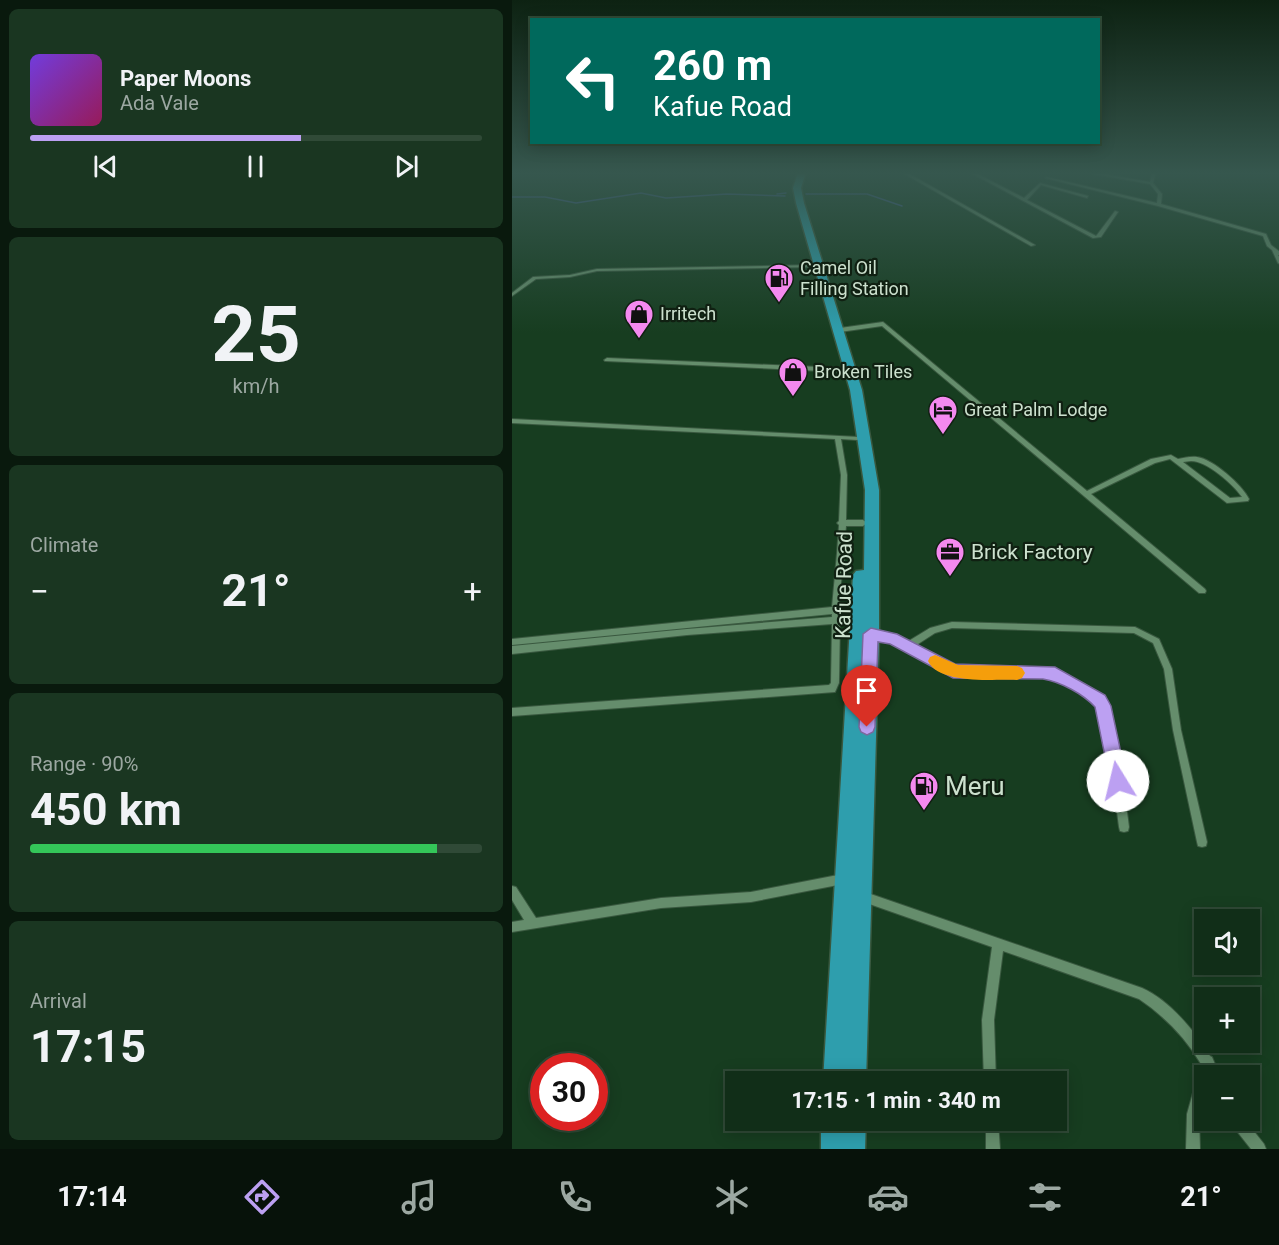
<!DOCTYPE html>
<meta charset="utf-8">
<style>
body{margin:0;font-family:Roboto,sans-serif;background:#1a3621;color:#f1f3f6;height:100vh;display:flex;flex-direction:column;font-size:22px;white-space:nowrap}
*{box-sizing:border-box;margin:0}
p{font-size:20px;color:#9ca8a2}
.icon{flex:none;width:33px;height:33px;fill:none;stroke:currentColor;stroke-width:2;stroke-linecap:round;stroke-linejoin:round}
.map{position:relative;flex:1;overflow:hidden}
.panel{display:flex;flex-direction:column;gap:9px;padding:9px;background:#09190d;width:512px}
.panel>*{flex:none}
.banner{position:absolute;left:18px;top:18px;width:570px;height:126px;border-radius:0px;box-shadow:0 3px 15px #0003,0 0 0 2px #304a37;background:#00695c;color:#fff;overflow:hidden}
.controls{position:absolute;left:682px;top:909px;display:grid;gap:12px}
.controls a{display:grid;place-items:center;width:66px;height:66px;border-radius:0px;background:#112e18;box-shadow:0 3px 15px #0003,0 0 0 2px #304a37;font-size:30px}
.speed{position:absolute;left:18px;top:1053px;display:flex;gap:12px;font-size:30px;font-weight:700;text-align:center}
.speed>*{display:grid;place-content:center;width:78px;height:78px;border-radius:50%;background:#112e18;box-shadow:0 3px 15px #0003,0 0 0 2px #304a37;line-height:1}
.speed .limit{border:9px solid #d22;background:#fff;color:#111}
.pin{position:absolute;display:grid;place-items:center;width:51px;height:51px;color:#fff;margin:-62px -26px;border-radius:50% 50% 50% 0;rotate:-45deg;box-shadow:0 0 6px #0007}
.pin .icon{rotate:45deg}
.me{position:absolute;width:66px;margin:-33px;rotate:351deg;stroke-linejoin:round;filter:drop-shadow(0 0 4px #0008)}
.turn{display:flex;align-items:center;gap:21px;height:126px;padding:0 24px;font-size:27px}
.turn .icon{width:78px;height:78px;stroke-width:2.5}
.turn b{display:block;font-size:42px;line-height:51px}
.big{font-size:45px;font-weight:700;line-height:1.1}
.panel .tile{flex:1;display:flex;flex-direction:column;justify-content:center;gap:9px;min-width:0;padding:0 21px;border-radius:9px;background:#1a3621}
.panel .dial{align-items:center;gap:0}
.dial b{font-size:78px;line-height:1}
.song{display:flex;align-items:center;gap:18px}
.cover{width:72px;height:72px;border-radius:9px;background:linear-gradient(135deg,hsl(260 70% 55%),hsl(330 70% 35%))}
.played{height:6px;border-radius:3px;background:linear-gradient(90deg,#bca0f2 60%,#304a37 60%)}
.keys{display:flex;justify-content:space-around;direction:ltr}
.heat{display:flex;justify-content:space-between;align-items:center;font-size:33px;direction:ltr}
.charge{height:9px;border-radius:4px;background:linear-gradient(90deg,#34c759 90%,#304a37 0)}
.trip{position:absolute;left:213px;top:1071px;width:342px;height:60px;border-radius:0px;background:#112e18;box-shadow:0 3px 15px #0003,0 0 0 2px #304a37;font-weight:700;line-height:60px;text-align:center}
.dock{display:flex;height:96px;justify-content:space-around;align-items:center;background:#07120a;color:#9ca8a2}
.dock .icon{width:42px;height:42px}
.dock .on{color:#bca0f2}
.dock b{font-size:27px;color:#f1f3f6}
main{display:flex;flex:1;min-height:0}
.map>svg:first-child{display:block}
.lines{fill:none;stroke-linecap:round;stroke-linejoin:round}
.stream{stroke:#455ba1;stroke-width:1.5}
.street-casing{stroke:#39583f;stroke-width:2}
.highway-casing{stroke:#39583f;stroke-width:3}
.street{fill:#658d6c;fill-rule:evenodd}
.highway{fill:#2e9ead;fill-rule:evenodd}
.route{fill:#bca0f2;stroke:#7a689d;stroke-width:1.5}
.slow{fill:#f59e0b}
.labels{text-anchor:middle;stroke-width:4.5;stroke-linejoin:round;paint-order:stroke}
.far-poi-label{font-size:18px;fill:#cce1ce;stroke:#102012;text-anchor:start}
.poi-label{font-size:21px;fill:#cce1ce;stroke:#102012;text-anchor:start}
.street-label{font-size:21px;fill:#cce1ce;stroke:#102012}
.near-poi-label{font-size:26px;fill:#cce1ce;stroke:#102012;text-anchor:start}
</style>
<main>
<section class="panel">
<div class="tile">
<div class="song"><i class="cover"></i><div><b>Paper Moons</b><p>Ada Vale</p></div></div>
<div class="played"></div>
<div class="keys"><svg class="icon" aria-label="previous" viewBox="0 0 24 24"><path d="M18 5L8 12l10 7zM5 5v14"/></svg><svg class="icon" aria-label="pause" viewBox="0 0 24 24"><path d="M8 5v14M16 5v14"/></svg><svg class="icon" aria-label="next" viewBox="0 0 24 24"><path d="M6 5l10 7-10 7zM19 5v14"/></svg></div>
</div>
<div class="tile dial"><b>25</b><p>km/h</p></div>
<div class="tile"><p>Climate</p>
<div class="heat"><a>−</a><b class="big">21°</b><a>+</a></div>
</div>
<div class="tile"><p>Range · 90%</p><b class="big">450 km</b><div class="charge"></div></div>
<div class="tile"><p>Arrival</p><b class="big">17:15</b></div>
</section>
<div class="map">
<svg width="768" height="1149" viewBox="0 0 768 1149">
<rect width="100%" height="100%" fill="#173d20"/>
<g class="lines">
<!-- stream -->
<g class="stream">
<path d="M265,194L274,193"/>
<path d="M294,194H355L390,206"/>
<path d="M0,197H33L64,203L129,193L154,198L215,194L273,196"/>
</g>
<!-- street casing -->
<g class="street-casing">
<g id="street">
<path d="M260,172H277L275,173Z"/>
<path d="M389,172H394L523,245L519,246Z"/>
<path d="M457,172H462L512,198L528,183L576,196L575,198L529,185L515,200L584,236L585,235L603,211L606,212L589,237L581,238Z"/>
<path d="M570,172H581L638,182L640,172H644L641,183L650,194L649,204L754,234L759,245L768,252V255H766L768,258V264L766,263L760,250L755,246L751,236L646,206L533,178L535,177L645,203L646,194L638,184Z"/>
<path d="M300,265L302,266V267L85,271L58,277L24,279L0,296V293L21,277L58,275L85,269Z"/>
<path d="M371,322L575,491L639,459L659,455L666,459C672,458 679,456 685,457C701,459 730,485 737,499L736,501L715,503L658,459L643,463L579,494L693,589L694,591L693,593H687L370,326L328,332L325,330L328,328ZM679,461C695,461 721,484 730,497L718,498L671,462Z"/>
<path d="M95,358L331,368L334,370L331,372L93,361L92,360Z"/>
<path d="M0,419L347,437V439L345,440L329,439L335,475L334,520H351L355,523L351,526H334C333,535 333,545 333,554C331,573 324,603 329,620L328,622L327,683L323,692L0,716V708L317,685L319,683L320,624L175,635L0,654V646L175,629L320,617V614L0,645V639L320,607L325,553L327,525L325,523L327,521L329,475L323,439L0,423Z"/>
<path d="M440,622L623,627L647,639L660,669L669,730L695,842L694,846L690,847L686,846L685,842L661,730L652,669L641,643L622,633L440,628L423,633L403,646L442,667L543,670L586,693L595,706L608,758L617,827L616,831L612,832L608,831L607,827L598,758L587,708L580,699L542,678L441,675L378,641L359,637L356,636L355,634L356,632L359,631L380,635L395,642L418,628Z"/>
<path d="M331,874L335,875L336,879L335,883L331,884L239,902L149,908L0,932V922L12,920L0,900V886L4,887L24,918L149,898L239,892Z"/>
<path d="M350,891L630,988C657,1000 683,1031 698,1056L700,1057L708,1076H693V1094L687,1114L688,1149H674L675,1114L689,1064C673,1037 652,1016 627,999L491,951L482,1020L484,1082H472L470,1020L480,947L346,900L345,896L346,892Z"/>
<path d="M474,1120H486L488,1149H474Z"/>
<path d="M719,1120H733L752,1144L754,1149H739L720,1125Z"/>
</g>
</g>
<!-- highway casing -->
<g class="highway-casing">
<g id="highway">
<path d="M286,172H294L289,188L292,203L350,390L367,490V634L354,1082H311L341,575L344,571L352,570L353,490L338,390L284,203L281,188Z"/>
<path d="M309,1120H354L353,1149H309Z"/>
</g>
</g>
<!-- street -->
<use href="#street" class="street"/>
<!-- highway -->
<use href="#highway" class="highway"/>
</g>
<!-- sky -->
<linearGradient id="sky" x2="0" y2="1"><stop stop-color="#0d2212"/><stop offset="0.52" stop-color="#36574e"/><stop offset="1" stop-color="#36574e" stop-opacity="0"/></linearGradient>
<rect width="768" height="333" fill="url(#sky)"/>
<!-- route -->
<path class="route" d="M359,628L385,634L443,664L543,667L593,695L599,706L615,781L612,787L606,790L600,787L598,781L583,707C571,694 549,682 531,679L441,678L378,644L366,642L363,727L361,732L355,735L349,732L347,727L351,634Z"/>
<!-- slow -->
<path class="slow" d="M423,655L446,665L505,666L510,668L513,673L510,678L505,680C483,679 427,685 416,661L418,657Z"/>
<!-- icons -->
<defs>
<g id="fuel-pin" transform="scale(1.5)"><path d="M0 17L-7.5 6A9.5 9.5 0 1 1 7.5 6Z" fill="#f489ef" stroke="#102012"/><path d="M-5.5-6h7V0h2V4h1.3V-2.5L3-4.5l.8-.8L6-3V5H2.5V1h-1V6h-7ZM-4.2-4.7v3.2H.2V-4.7Z" fill="#111"/></g>
<g id="shop-pin" transform="scale(1.5)"><path d="M0 17L-7.5 6A9.5 9.5 0 1 1 7.5 6Z" fill="#f489ef" stroke="#102012"/><path d="M-5-2.5h2.3a2.7 3.5 0 0 1 5.4 0H5L5.5 6h-11ZM-1.5-2.5h3a1.5 2.3 0 0 0-3 0Z" fill="#111"/></g>
<g id="hotel-pin" transform="scale(1.5)"><path d="M0 17L-7.5 6A9.5 9.5 0 1 1 7.5 6Z" fill="#f489ef" stroke="#102012"/><path d="M-6-4.5h1.5V1H6V5H4.5V3h-9V5H-6ZM-4 0a1.8 1.8 0 1 1 3.6 0ZM.5 0V-2.5h3Q6-2.5 6 0Z" fill="#111"/></g>
<g id="office-pin" transform="scale(1.5)"><path d="M0 17L-7.5 6A9.5 9.5 0 1 1 7.5 6Z" fill="#f489ef" stroke="#102012"/><path d="M-6-3h4V-5.5h4V-3h4V5H-6ZM-1-4.5V-3h2v-1.5ZM-6 0V1H6V0Z" fill="#111"/></g>
</defs>
<g fill-rule="evenodd">
<use href="#fuel-pin" x="267" y="278"/>
<use href="#shop-pin" x="127" y="314"/>
<use href="#shop-pin" x="281" y="372"/>
<use href="#hotel-pin" x="431" y="410"/>
<use href="#office-pin" x="438" y="552"/>
<use href="#fuel-pin" x="412" y="786"/>
</g>
<g class="labels">
<!-- far-poi labels -->
<g class="far-poi-label">
<text x="288" y="274">Camel Oil<tspan x="288" dy="21">Filling Station</tspan></text>
<text x="148" y="320">Irritech</text>
<text x="302" y="378">Broken Tiles</text>
<text x="452" y="416">Great Palm Lodge</text>
</g>
<!-- poi labels -->
<g class="poi-label">
<text x="459" y="559">Brick Factory</text>
</g>
<!-- street labels -->
<g class="street-label">
<text transform="translate(332 585) rotate(-89)" y="7">Kafue Road</text>
</g>
<!-- near-poi labels -->
<g class="near-poi-label">
<text x="433" y="795">Meru</text>
</g>
</g>
</svg>
<div class="controls">
<a><svg class="icon" aria-label="sound" viewBox="0 0 24 24"><path d="M4 9h4l5-4v14l-5-4H4zM17 9q2 3 0 6"/></svg></a>
<a>+</a>
<a>−</a>
</div>
<div class="speed"><div class="limit">30</div></div>
<div class="pin" style="left:355px;top:727px;background:#d93025"><svg class="icon" aria-label="arrive" viewBox="0 0 24 24"><path d="M6 21V4h12l-3 4 3 4H6"/></svg></div>
<svg class="me" style="left:606px;top:781px" viewBox="-20 -20 40 40"><circle r="19" fill="#fff"/><path d="M0-13L10 11 0 6-10 11z" fill="#bca0f2"/></svg>
<div class="trip">17:15 · 1 min · 340 m</div>
<div class="banner">
<div class="turn"><svg class="icon" aria-label="left" viewBox="0 0 24 24"><path d="M17 20v-9H6M10 6l-5 5 5 5"/></svg><div><b>260 m</b>Kafue Road</div></div>
</div>
</div>
</main>
<nav class="dock">
<b>17:14</b>
<svg class="icon on" aria-label="directions" viewBox="0 0 24 24"><path d="M12 3l9 9-9 9-9-9zM9 14v-3h6M13 9l2 2-2 2"/></svg>
<svg class="icon" aria-label="music" viewBox="0 0 24 24"><path d="M9 18V5l10-2v13"/><circle cx="6" cy="18" r="3"/><circle cx="16" cy="16" r="3"/></svg>
<svg class="icon" aria-label="phone" viewBox="0 0 24 24"><path d="M5 4h4l2 5-3 2q2 4 5 5l2-3 5 2v4C11 20 4 13 5 4z"/></svg>
<svg class="icon" aria-label="climate" viewBox="0 0 24 24"><path d="M12 3v18M4 7l16 10M4 17L20 7"/></svg>
<svg class="icon" aria-label="car" viewBox="0 0 24 24"><path d="M5 17H2v-5l4-1 3-4h7l3 4 3 1v5h-3M9 17h6M6 11h13"/><circle cx="7" cy="17" r="2"/><circle cx="17" cy="17" r="2"/></svg>
<svg class="icon" aria-label="filters" viewBox="0 0 24 24"><path d="M4 7h16M4 17h16"/><circle cx="9" cy="7" r="2"/><circle cx="15" cy="17" r="2"/></svg>
<b>21°</b>
</nav>
